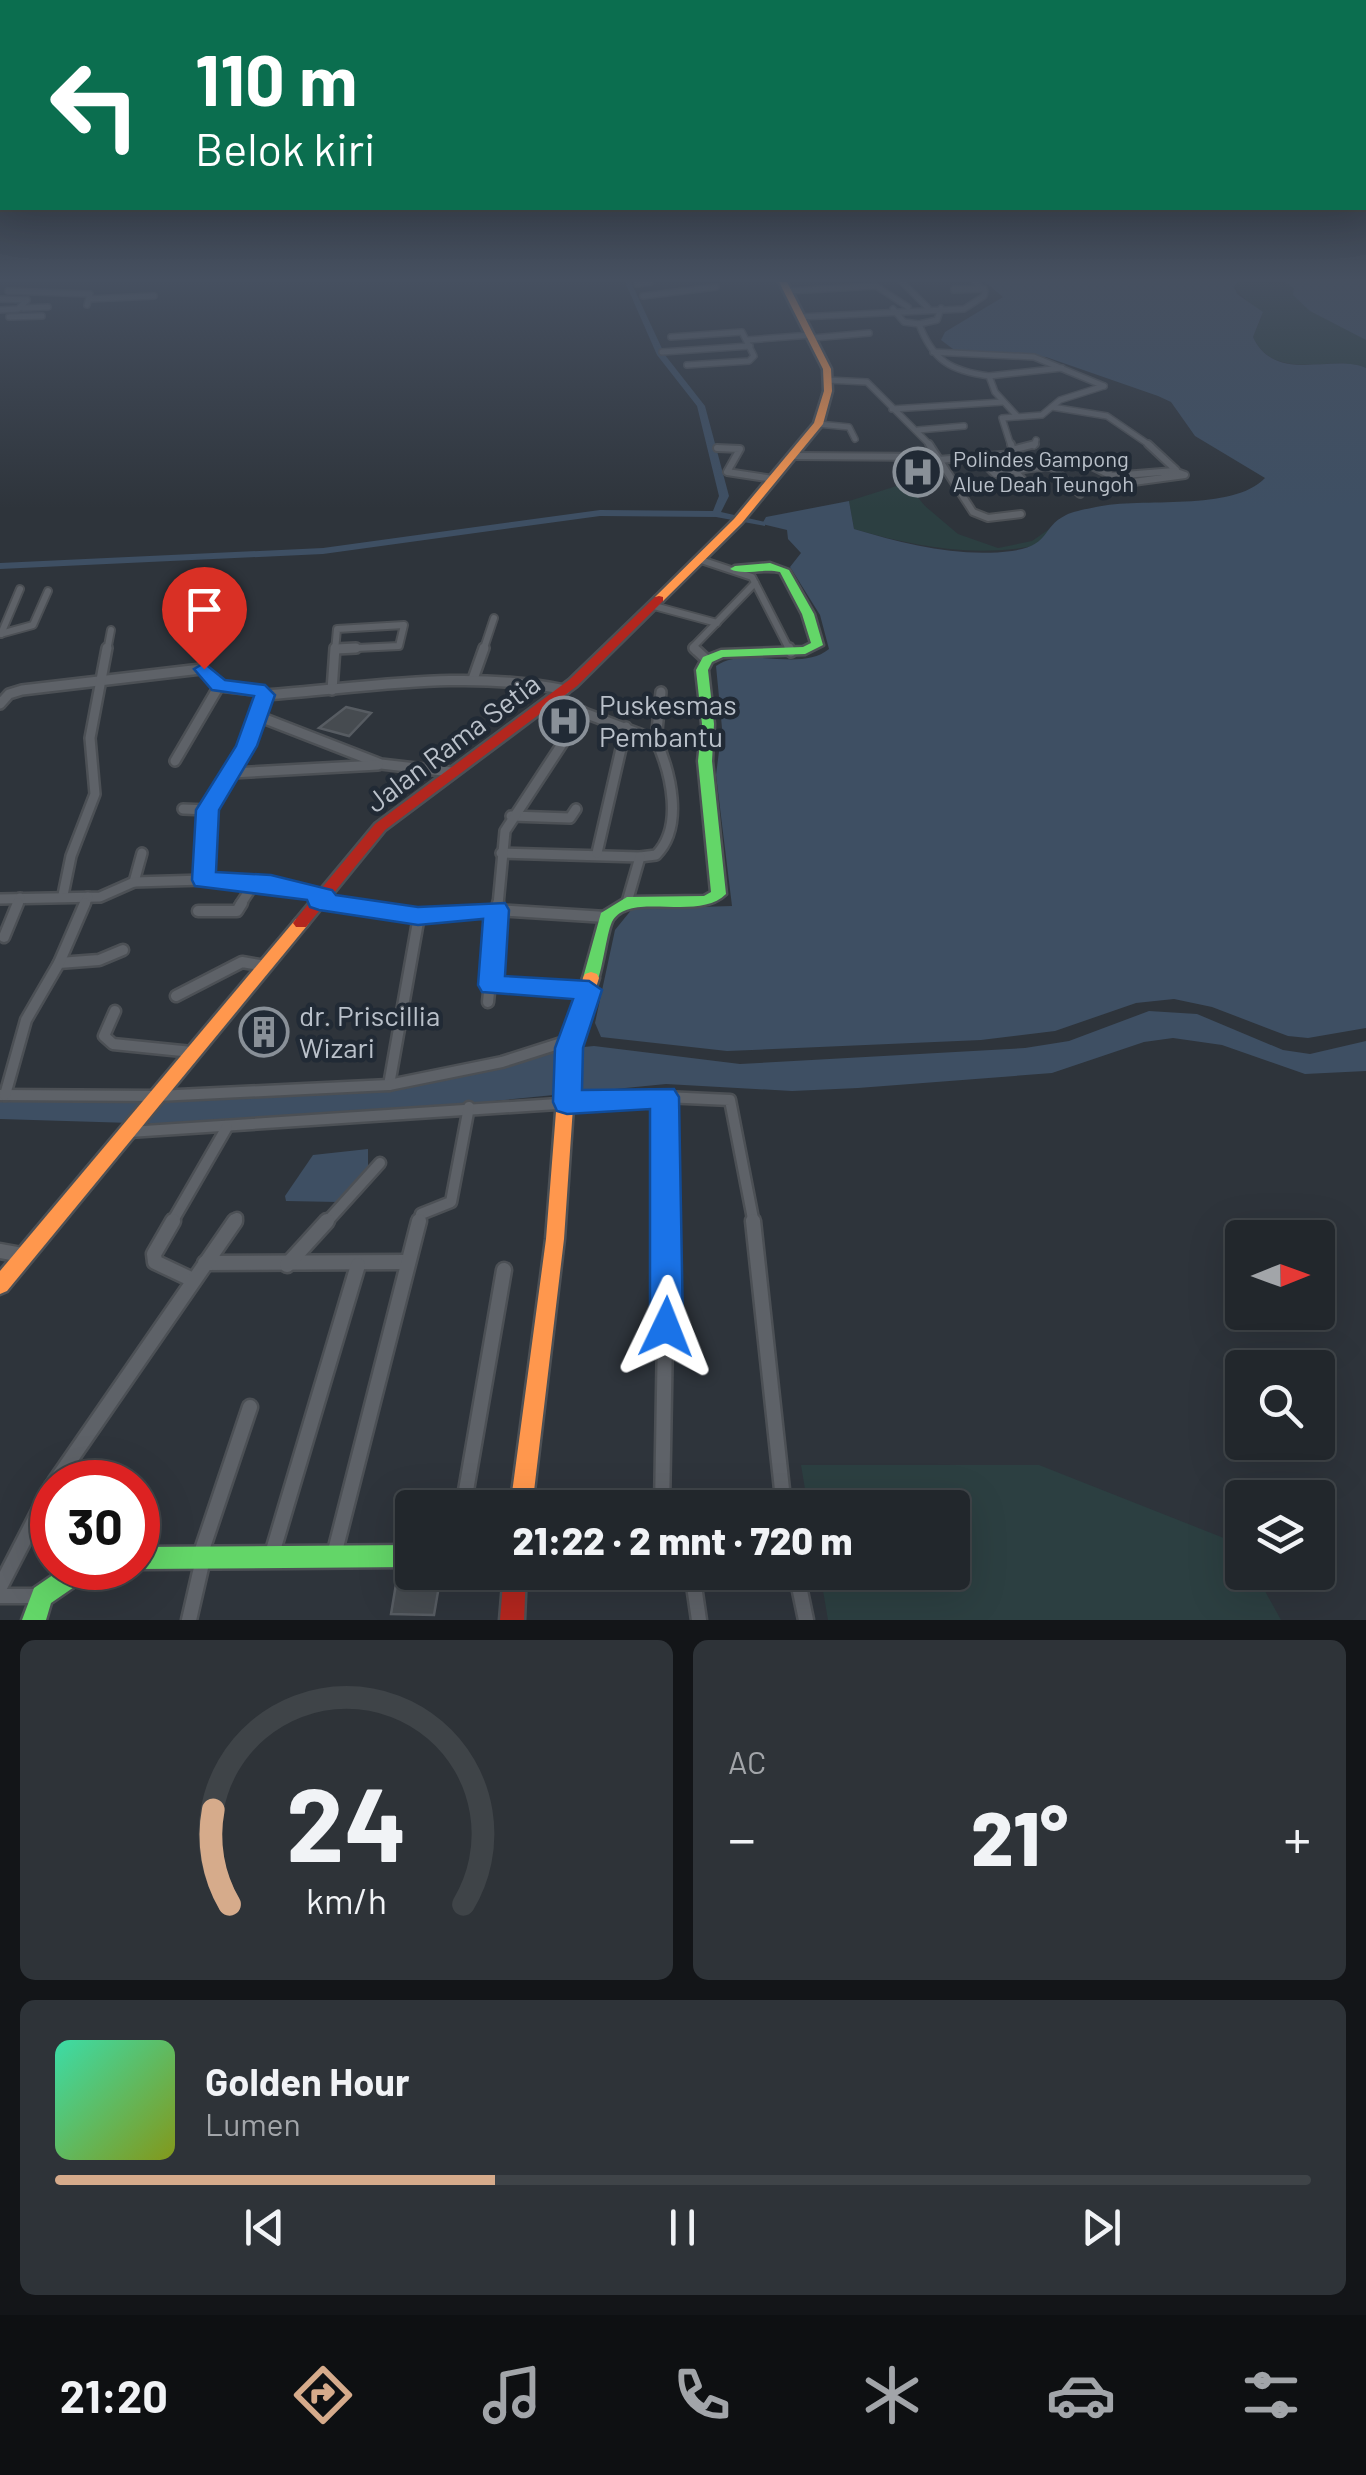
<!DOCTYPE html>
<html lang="id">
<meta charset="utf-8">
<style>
body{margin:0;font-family:Barlow,sans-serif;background:#2e3338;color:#f1f3f6;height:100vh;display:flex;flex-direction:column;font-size:38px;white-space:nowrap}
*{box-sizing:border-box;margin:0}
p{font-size:32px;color:#a2a5a9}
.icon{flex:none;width:55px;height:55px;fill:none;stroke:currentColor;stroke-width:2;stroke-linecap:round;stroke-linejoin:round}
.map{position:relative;height:1620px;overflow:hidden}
.drawer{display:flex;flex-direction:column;gap:20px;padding:20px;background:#131518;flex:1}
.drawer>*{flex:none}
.hud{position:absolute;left:0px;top:0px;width:1368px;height:210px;box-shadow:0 10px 40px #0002,0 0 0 2px #3f4448;background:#0b6e4f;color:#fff;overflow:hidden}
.needle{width:65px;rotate:89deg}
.tools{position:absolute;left:1225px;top:1220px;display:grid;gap:20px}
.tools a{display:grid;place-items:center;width:110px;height:110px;border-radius:10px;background:#22272c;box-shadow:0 10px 40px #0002,0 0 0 2px #3f4448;font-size:50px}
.speed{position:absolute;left:30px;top:1460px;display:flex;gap:20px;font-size:50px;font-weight:700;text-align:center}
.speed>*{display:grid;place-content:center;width:130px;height:130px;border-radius:50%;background:#22272c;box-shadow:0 10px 40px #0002,0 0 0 2px #3f4448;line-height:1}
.speed .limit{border:15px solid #d22;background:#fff;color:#111}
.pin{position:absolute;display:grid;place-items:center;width:85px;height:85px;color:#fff;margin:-102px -42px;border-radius:50% 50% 50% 0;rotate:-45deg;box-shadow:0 0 10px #0007}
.pin .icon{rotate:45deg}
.me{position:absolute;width:110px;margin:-55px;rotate:2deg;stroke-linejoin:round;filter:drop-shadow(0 0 8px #0008)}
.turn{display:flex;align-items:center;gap:35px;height:210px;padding:0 30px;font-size:45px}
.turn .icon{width:130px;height:130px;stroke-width:2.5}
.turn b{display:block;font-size:70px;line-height:85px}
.big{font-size:75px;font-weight:800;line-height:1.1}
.drawer .widget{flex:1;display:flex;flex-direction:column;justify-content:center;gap:15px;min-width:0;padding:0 35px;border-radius:15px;background:#2e3338}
.drawer .dial{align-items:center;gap:0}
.dial svg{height:260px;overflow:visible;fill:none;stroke:#3f4448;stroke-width:7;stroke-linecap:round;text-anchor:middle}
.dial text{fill:#f1f3f6;stroke:none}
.song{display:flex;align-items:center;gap:30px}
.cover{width:120px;height:120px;border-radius:15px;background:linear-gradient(135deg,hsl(160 70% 55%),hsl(70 70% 35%))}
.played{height:10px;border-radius:5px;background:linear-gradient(90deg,#d6ab8b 35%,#3f4448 35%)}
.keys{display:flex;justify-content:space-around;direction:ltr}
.heat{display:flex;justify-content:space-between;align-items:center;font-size:55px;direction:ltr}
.drawer .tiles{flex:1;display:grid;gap:20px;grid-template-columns:1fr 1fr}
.widget:last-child{grid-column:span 2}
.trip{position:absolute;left:395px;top:1490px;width:575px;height:100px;border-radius:10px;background:#22272c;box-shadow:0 10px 40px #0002,0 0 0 2px #3f4448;font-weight:800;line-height:100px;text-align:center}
.dock{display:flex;height:160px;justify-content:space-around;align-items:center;background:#0e1012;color:#a2a5a9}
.dock .icon{width:70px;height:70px}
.dock .active{color:#d6ab8b}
.dock b{font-size:45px;color:#f1f3f6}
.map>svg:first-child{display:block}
.green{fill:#2c3f41}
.water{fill:#3e4f63}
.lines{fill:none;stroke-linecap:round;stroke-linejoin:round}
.canal{fill:#3e4f63;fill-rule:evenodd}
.building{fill:#464b50;stroke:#575c62;stroke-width:2.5}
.street-far4-casing{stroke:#4c5055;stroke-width:8}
.street-far3-casing{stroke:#4c5055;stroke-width:10}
.street-far2-casing{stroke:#4c5055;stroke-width:14}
.street-far1-casing{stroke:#4c5055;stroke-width:15}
.street-casing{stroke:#4c5055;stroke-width:19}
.fast-casing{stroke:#4c5055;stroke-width:5}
.slow-casing{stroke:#4c5055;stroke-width:5}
.jam-casing{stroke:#4c5055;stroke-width:5}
.street-far4{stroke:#5e6268;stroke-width:5}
.street-far3{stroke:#5e6268;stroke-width:6}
.street-far2{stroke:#5e6268;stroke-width:9}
.street-far1{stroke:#5e6268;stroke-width:10}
.street{stroke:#5e6268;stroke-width:14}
.fast{fill:#63d668;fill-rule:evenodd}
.slow{fill:#ff974d;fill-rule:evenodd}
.jam{fill:#b3261e;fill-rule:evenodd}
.route{fill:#1a73e8;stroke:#114b97;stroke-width:2.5}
.labels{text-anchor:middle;stroke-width:9;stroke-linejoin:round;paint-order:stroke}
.far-poi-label{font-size:22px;fill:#bac1ca;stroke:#212a35;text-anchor:start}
.poi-label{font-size:28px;fill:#bac1ca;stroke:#212a35;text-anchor:start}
.street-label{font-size:28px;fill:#bac1ca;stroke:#212a35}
</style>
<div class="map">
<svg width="1366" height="1620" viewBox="0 0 1366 1620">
<rect width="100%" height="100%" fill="#2e343b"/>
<!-- green -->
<g class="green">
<path d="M1238,282L1289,284L1334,321L1366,340V368C1334,353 1275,384 1253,337L1262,316L1234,287Z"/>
<path d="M906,483L925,506L958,534L998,548L1032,541L1055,525L1039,545C975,558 916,547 854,529L849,501Z"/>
<path d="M801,1465H1039L1239,1544L1242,1572L1255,1573L1281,1620H828L820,1573L952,1572V1508L808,1507Z"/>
</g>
<!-- water -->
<g class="water">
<path d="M985,282H1238L1234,287L1237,294L1263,312L1253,337C1275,385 1334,353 1366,368V1028L1308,1038L1288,1036L1212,1007L1174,999L1136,1003L1055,1031L981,1040L727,1051L601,1037L595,1023L615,930L632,909L732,906L716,775L722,728L716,666C746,645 800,673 829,649L820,615L790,567L801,553L788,539L787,530L762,524L766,517L849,501L854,529C905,544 959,558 1012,551C1052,545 1040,528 1066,515C1074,511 1087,509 1096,507C1141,497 1233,512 1265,478L1195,436L1171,402L1158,396L1046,357L957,352L941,340L945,332L1003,297Z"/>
<path d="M1284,282H1366V340L1310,311L1293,295L1294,288Z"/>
<path d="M1149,1011L1197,1014L1283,1050L1310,1054L1366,1041V1071L1305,1074L1222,1045L1173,1038L1144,1042L1052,1073L858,1088L792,1091L666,1084L413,1109L164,1124L0,1119V1099L130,1102L402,1087L564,1049L594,1046L740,1064L1025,1048L1069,1041Z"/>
<path d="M368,1149V1169L338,1202L286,1201L285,1196L313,1155Z"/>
</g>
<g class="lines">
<!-- canal -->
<path class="canal" d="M625,282H631L665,355L705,406L729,496L721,512L765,522V526L716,517L600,516L323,554L0,569V563L323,548L600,510L713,511L719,496L697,406L657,355Z"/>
</g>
<!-- building -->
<g class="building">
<path d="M346,707L371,713L349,736L319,728Z"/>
<path d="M254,1022L284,1028L274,1043L244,1036Z"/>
<path d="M397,1578L440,1580L434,1615L391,1614Z"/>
</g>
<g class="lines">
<!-- street-far4 casing -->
<g class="street-far4-casing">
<g id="street-far4">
<path d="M902,282L928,308"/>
<path d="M637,284L650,282"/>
<path d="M954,289H984L954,290Z"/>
<path d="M8,291L90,294L87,305"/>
<path d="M788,291L876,286L908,307"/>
<path d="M643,296L716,287"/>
<path d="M0,299L27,300"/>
<path d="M89,299L154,296"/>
<path d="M23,308L48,307"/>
<path d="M941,308L937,320L919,324C933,361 951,371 989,376L995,392L1017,416"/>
<path d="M893,309L904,322L919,324"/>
<path d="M0,310L18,309L27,300"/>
<path d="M9,317L42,316"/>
<path d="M800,317L964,309L984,296L985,291L975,282"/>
<path d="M671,337L742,332L754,356L749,361L687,365"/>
<path d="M813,338L869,333"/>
<path d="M747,340L811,335"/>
<path d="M662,352L750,346"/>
<path d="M933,352L1034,357L1104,386"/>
<path d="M989,376L1062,368"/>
<path d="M827,380L867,382L931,446"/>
<path d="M1052,407L1107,416L1151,446"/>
<path d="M892,409L1003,402"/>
<path d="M818,424L849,427L855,439"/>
<path d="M918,430L964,426"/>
<path d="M1011,446L1002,418L1042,415L1060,400L1104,386"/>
<path d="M1034,446L1036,440"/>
</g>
</g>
<!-- street-far3 casing -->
<g class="street-far3-casing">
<g id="street-far3">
<path d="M929,444L973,512L988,518L1021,514"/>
<path d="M1148,444L1176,470"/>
<path d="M717,448L740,449L727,472L773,479"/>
<path d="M1012,450L1035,444"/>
<path d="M1014,454L1030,468L1088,464L1112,476"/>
<path d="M793,456L937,457"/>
<path d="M979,458L995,474L1030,468"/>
<path d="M938,460L1014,454L1011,444"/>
<path d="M1051,466L1080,494"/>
<path d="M1174,471L1185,475L1126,483L1112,476Z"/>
<path d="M1016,472L1032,491"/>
<path d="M701,560L752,577L790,651"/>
<path d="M654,606L717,623"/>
<path d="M0,634L33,625L48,591"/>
<path d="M1,634L20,589"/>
<path d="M107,651L111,630"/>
<path d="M335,651L337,629L404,625L399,646L336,649"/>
<path d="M483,651L494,618"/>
<path d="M695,651L694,646L755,583"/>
</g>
</g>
<!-- street-far2 casing -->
<g class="street-far2-casing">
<g id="street-far2">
<path d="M694,648L707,660"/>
<path d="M789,648L791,652"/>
<path d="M336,649L356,648"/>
<path d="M473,679L484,648"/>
<path d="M332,690L335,648"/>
<path d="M265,695C366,688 464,669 565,690"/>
<path d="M0,704L9,694L22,690L201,669L219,686L262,691L260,717L381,764L451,772"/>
<path d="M656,740L661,692"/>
<path d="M175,761L219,686"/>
<path d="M231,773L378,765"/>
<path d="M183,809L208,810"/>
<path d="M511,816L570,818L576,809"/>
<path d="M501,853L640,857L656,855C684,827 671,773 656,740L550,700"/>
<path d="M597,853L626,727"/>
<path d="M204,880L208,810L260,717"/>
<path d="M134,882L142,853"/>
<path d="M63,895L71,856L95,794L90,738L107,648"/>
<path d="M0,899L100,897L134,882L204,880L255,882L324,896"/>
<path d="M319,901L348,905"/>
<path d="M627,902L640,857"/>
<path d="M17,905L20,898"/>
<path d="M84,905L88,897"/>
<path d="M240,905L255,882"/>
<path d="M498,905L505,831L583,712"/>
</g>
</g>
<!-- street-far1 casing -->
<g class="street-far1-casing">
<g id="street-far1">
<path d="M332,903L419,916L496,910L606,917"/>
<path d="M198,911H237L242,903"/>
<path d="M4,937L18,903"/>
<path d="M59,963L99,960L123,950"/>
<path d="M491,985L589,990"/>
<path d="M176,996L242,962L266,966"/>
<path d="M488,1002L498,903"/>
<path d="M115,1011L104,1036L113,1044L192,1052"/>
<path d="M389,1085L419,916"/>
<path d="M0,1095L157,1096L389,1085L502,1062L571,1040"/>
<path d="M5,1095L26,1020L59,963L85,903"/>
<path d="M664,1097L730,1100L754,1224"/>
<path d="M129,1132L664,1097L667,1224"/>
<path d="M171,1224L227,1127"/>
<path d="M233,1224L237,1218"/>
<path d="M325,1224L380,1163"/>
<path d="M419,1224L421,1214L451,1202L469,1107"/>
</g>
</g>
<!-- street casing -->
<g class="street-casing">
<g id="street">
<path d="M173,1221L154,1254L155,1262L193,1280"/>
<path d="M753,1221L784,1508"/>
<path d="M0,1251L22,1255"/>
<path d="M205,1263L406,1262"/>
<path d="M287,1265L327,1221"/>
<path d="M55,1482L235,1221"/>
<path d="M463,1508L504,1270"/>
<path d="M662,1508L667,1221"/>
<path d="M272,1554L358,1265"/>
<path d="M334,1555L419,1221"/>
<path d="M200,1556L250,1407"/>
<path d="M692,1572L699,1620"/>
<path d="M796,1572L806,1620"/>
<path d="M0,1587L52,1486"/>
<path d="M0,1596H39"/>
<path d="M189,1620L203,1559"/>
</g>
</g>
<!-- fast casing -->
<g class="fast-casing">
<g id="fast">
<path d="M770,563L789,570L814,614L823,645L805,654L723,657L712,662L708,670L714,724L712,761L726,894C698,922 632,891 613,920C607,929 603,968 597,982H585L583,978L601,913L627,897L704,896L711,892L698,761L702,724L696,670L703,657L721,650L803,647L811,643L802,614L780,572C763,568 743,576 730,569L735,566Z"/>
<path d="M412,1545V1567L138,1569L134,1568H138V1547Z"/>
<path d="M63,1568H93L90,1576L51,1603L46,1620H22L34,1588Z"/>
</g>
</g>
<!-- slow casing -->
<g class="slow-casing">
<g id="slow">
<path d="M779,282H787L831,369L832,391L823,424L742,523L663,601H655V597L734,519L814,423L824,391L823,369Z"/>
<path d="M301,918L306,919L309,923L306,927L7,1291L0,1294V1271L296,919Z"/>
<path d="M591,972L597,974L599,978L577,1048L564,1239L532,1508H510L546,1239L561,1048L583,978L585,974Z"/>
</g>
</g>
<!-- jam casing -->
<g class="jam-casing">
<g id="jam">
<path d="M659,596L663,597V601L577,686L385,830L306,927H296L293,923L296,919L375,824L569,680L655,597Z"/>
<path d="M504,1572H526L524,1620H500Z"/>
</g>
</g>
<!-- street-far4 -->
<use href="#street-far4" class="street-far4"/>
<!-- street-far3 -->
<use href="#street-far3" class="street-far3"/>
<!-- street-far2 -->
<use href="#street-far2" class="street-far2"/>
<!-- street-far1 -->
<use href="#street-far1" class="street-far1"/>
<!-- street -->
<use href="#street" class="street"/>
<!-- fast -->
<use href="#fast" class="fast"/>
<!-- slow -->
<use href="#slow" class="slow"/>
<!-- jam -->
<use href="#jam" class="jam"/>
</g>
<!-- sky -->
<linearGradient id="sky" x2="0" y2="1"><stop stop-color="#191d20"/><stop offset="0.55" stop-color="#465060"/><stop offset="1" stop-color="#465060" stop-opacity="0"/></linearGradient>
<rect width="1366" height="509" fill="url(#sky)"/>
<!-- route -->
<path class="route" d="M204,663L225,680L265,685L275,695L257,746L219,810L216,872L271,875L332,890L336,895L418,907L505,903L509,910L505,976L589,981L602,990L583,1048L582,1090L674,1089L679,1097L683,1327L678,1338L666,1342L655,1338L650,1327V1109L567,1114L557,1111L553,1102L555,1048L573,999L482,992L478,985L483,919L418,925L319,910L310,907L307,900L195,886L192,880L196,810L236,746L254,696L212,690L194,669Z"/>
<!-- icons -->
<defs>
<g id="hospital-ring" transform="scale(2.5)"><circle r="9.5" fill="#212a35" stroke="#899098" stroke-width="1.5"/><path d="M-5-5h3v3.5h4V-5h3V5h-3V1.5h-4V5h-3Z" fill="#899098"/></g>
<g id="building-ring" transform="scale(2.5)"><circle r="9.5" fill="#212a35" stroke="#899098" stroke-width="1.5"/><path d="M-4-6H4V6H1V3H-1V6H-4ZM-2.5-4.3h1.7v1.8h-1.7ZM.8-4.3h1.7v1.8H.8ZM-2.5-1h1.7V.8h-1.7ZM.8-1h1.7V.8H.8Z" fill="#899098"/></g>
</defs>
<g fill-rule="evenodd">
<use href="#hospital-ring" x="918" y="472"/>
<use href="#hospital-ring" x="564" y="721"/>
<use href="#building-ring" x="264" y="1032"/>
</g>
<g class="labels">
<!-- far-poi labels -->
<g class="far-poi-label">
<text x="953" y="467">Polindes Gampong<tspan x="953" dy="25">Alue Deah Teungoh</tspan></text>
</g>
<!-- poi labels -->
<g class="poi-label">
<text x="599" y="715">Puskesmas<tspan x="599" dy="32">Pembantu</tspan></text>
<text x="299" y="1026">dr. Priscillia<tspan x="299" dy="32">Wizari</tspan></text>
</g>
<!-- street labels -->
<g class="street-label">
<text transform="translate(453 743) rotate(-37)" y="10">Jalan Rama Setia</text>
</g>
</g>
</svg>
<div class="tools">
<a><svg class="needle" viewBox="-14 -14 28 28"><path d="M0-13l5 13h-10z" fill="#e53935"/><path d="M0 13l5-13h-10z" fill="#a2a5a9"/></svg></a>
<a><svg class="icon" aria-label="search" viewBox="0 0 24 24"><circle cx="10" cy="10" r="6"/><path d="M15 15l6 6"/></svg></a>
<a><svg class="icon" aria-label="layers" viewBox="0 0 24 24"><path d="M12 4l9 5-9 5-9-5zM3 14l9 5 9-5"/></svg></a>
</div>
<div class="speed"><div class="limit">30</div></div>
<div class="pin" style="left:204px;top:669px;background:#d93025"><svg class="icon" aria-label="arrive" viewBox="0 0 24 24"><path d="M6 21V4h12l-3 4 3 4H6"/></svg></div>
<svg class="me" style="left:666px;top:1327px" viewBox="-20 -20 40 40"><path d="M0-17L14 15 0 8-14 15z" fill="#1a73e8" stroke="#fff" stroke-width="4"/></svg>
<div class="trip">21:22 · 2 mnt · 720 m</div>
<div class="hud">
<div class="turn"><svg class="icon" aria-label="left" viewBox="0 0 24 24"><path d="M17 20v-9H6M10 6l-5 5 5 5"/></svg><div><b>110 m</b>Belok kiri</div></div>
</div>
</div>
<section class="drawer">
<div class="tiles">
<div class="widget dial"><svg viewBox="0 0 100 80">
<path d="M14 69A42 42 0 1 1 86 69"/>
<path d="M14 69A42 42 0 0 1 9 40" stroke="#d6ab8b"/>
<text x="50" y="56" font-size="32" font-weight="700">24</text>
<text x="50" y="72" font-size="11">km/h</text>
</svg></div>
<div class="widget"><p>AC</p>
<div class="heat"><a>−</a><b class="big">21°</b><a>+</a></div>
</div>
<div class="widget">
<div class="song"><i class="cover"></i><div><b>Golden Hour</b><p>Lumen</p></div></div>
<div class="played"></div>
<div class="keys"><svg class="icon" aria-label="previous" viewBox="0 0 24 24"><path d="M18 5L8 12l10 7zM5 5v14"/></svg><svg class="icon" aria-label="pause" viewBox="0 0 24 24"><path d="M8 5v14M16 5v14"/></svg><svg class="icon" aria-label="next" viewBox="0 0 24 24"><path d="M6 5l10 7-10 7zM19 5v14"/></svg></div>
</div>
</div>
</section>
<nav class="dock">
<b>21:20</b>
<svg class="icon active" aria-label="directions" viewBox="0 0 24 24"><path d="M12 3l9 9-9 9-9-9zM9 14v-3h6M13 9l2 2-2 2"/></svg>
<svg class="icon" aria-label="music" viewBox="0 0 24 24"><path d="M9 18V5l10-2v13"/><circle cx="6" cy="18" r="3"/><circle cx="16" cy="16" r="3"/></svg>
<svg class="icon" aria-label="phone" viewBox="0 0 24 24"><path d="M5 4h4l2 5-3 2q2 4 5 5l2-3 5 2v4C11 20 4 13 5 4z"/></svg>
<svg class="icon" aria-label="climate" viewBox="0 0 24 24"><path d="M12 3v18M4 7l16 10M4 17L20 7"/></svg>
<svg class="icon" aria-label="car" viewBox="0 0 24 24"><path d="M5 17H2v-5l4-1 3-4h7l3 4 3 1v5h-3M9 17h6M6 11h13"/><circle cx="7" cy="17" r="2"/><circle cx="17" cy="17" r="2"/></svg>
<svg class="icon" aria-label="filters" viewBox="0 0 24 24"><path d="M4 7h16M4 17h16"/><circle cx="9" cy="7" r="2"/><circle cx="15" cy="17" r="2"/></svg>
</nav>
